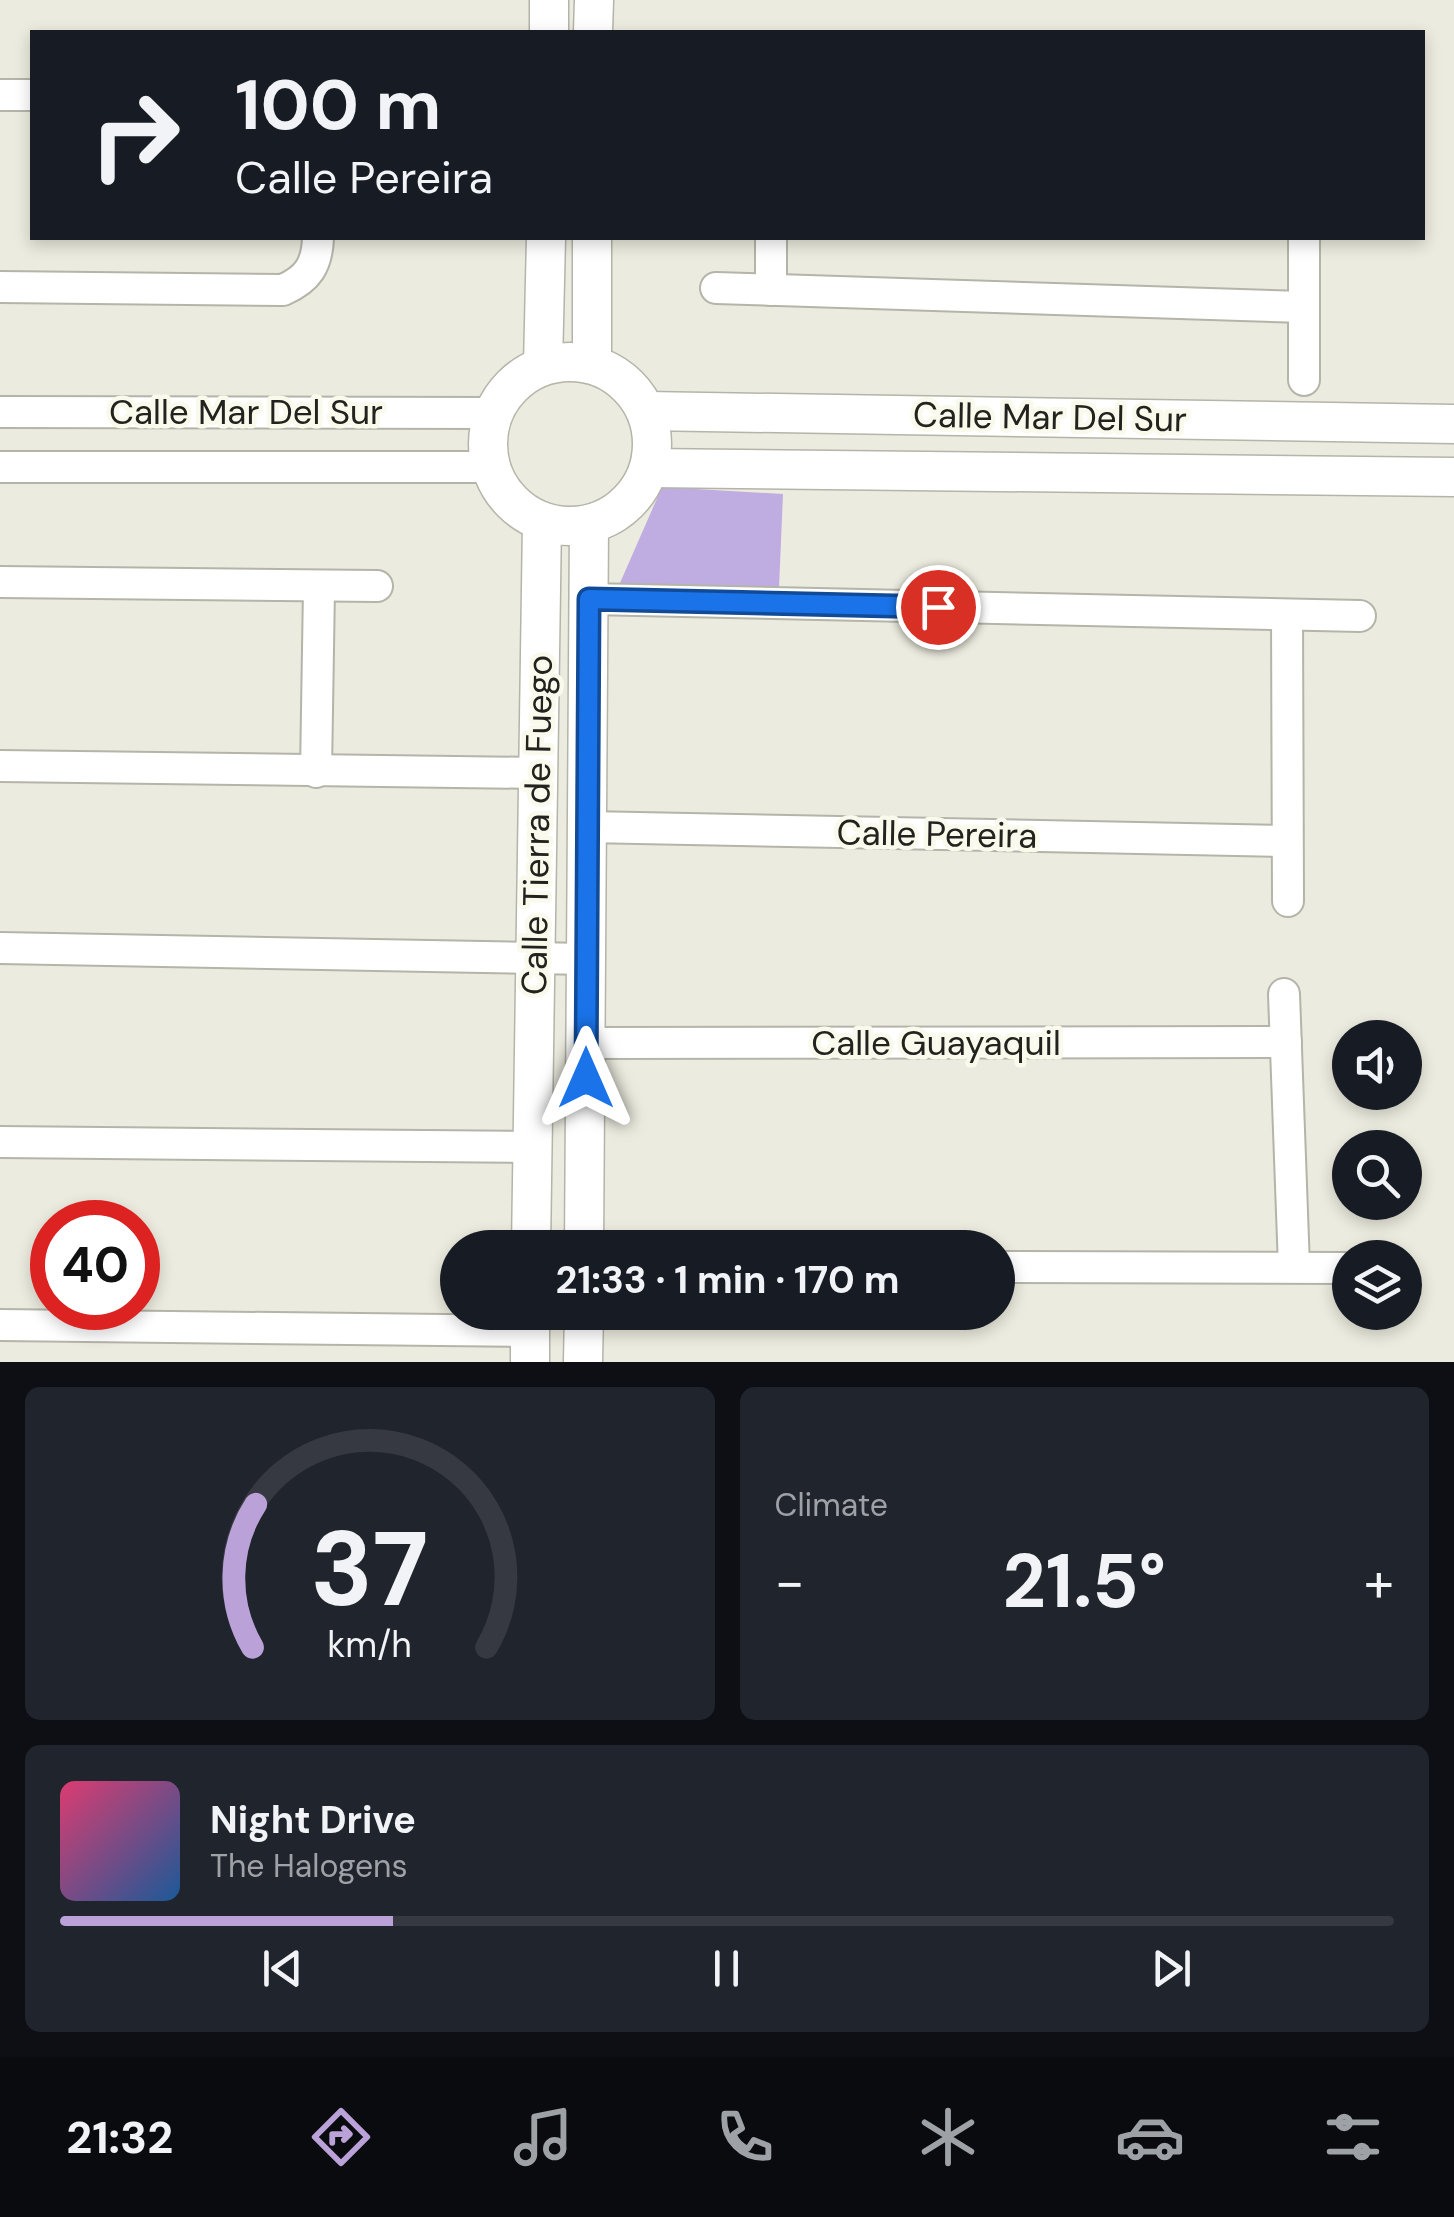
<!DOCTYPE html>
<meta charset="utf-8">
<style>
body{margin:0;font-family:"DM Sans",sans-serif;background:#20242c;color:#f1f3f6;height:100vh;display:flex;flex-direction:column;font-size:38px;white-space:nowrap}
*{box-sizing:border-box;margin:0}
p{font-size:32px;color:#9ea1a6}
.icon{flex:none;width:55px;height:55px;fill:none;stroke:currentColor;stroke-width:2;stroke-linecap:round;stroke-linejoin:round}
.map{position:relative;height:1362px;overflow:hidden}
.side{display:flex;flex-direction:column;gap:25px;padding:25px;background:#0d0f14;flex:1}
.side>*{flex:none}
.hud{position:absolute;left:30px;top:30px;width:1395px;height:210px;border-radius:0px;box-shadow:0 5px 15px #0003;background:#171b24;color:#f1f3f6;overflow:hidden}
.fabs{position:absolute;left:1332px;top:1020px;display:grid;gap:20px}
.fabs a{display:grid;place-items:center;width:90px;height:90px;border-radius:50%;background:#171b24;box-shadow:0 5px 15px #0003;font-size:50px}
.speed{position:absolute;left:30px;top:1200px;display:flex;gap:20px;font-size:50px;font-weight:700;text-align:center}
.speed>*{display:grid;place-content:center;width:130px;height:130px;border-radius:50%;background:#171b24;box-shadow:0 5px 15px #0003;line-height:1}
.speed .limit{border:15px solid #d22;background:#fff;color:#111}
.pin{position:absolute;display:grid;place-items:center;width:85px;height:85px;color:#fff;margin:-42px;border:5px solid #fff;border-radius:50%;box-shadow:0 2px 10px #0007}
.me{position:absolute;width:110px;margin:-55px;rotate:0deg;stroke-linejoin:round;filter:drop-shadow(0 0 8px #0008)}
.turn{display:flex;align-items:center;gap:35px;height:210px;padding:0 40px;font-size:45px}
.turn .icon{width:130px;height:130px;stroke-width:2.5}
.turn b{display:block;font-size:70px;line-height:85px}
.big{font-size:75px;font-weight:700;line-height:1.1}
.side .card{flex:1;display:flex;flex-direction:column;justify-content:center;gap:15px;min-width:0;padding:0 35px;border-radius:15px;background:#20242c}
.side .dial{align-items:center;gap:0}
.dial svg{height:260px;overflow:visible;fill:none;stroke:#363941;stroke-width:7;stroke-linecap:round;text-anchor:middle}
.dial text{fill:#f1f3f6;stroke:none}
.song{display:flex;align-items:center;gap:30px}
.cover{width:120px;height:120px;border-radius:15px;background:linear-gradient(135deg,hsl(340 70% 55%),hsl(210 70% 35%))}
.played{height:10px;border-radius:5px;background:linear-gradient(90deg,#baa2d9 25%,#363941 25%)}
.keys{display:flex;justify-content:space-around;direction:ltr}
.heat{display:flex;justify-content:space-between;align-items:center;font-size:55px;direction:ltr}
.side .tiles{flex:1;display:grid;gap:25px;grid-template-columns:1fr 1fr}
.card:last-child{grid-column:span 2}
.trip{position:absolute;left:440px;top:1230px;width:575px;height:100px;border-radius:50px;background:#171b24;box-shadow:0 5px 15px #0003;font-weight:700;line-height:100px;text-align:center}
.dock{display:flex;height:160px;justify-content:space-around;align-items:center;background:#090b0e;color:#9ea1a6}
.dock .icon{width:70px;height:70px}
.dock .current{color:#baa2d9}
.dock b{font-size:45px;color:#f1f3f6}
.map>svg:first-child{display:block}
.green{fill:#bface0}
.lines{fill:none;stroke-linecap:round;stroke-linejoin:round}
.minor-casing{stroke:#b4b4a8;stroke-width:34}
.tertiary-casing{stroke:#b4b4a8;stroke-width:41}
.minor{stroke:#fff;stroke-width:30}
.tertiary{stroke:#fff;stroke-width:38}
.route-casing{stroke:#114b97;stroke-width:25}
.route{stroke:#1a73e8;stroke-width:18}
.labels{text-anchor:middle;stroke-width:9;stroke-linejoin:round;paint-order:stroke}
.street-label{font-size:35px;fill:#22221e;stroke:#f9f9ec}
</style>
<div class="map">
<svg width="1454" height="1362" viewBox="0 0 1454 1362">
<rect width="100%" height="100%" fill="#ecebdf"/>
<!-- green -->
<path class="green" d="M662,487L783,494L779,588L620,583Z"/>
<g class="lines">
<!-- minor casing -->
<g class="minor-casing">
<g id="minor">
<path d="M0,95H32"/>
<path d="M0,287L283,290C308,279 317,265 318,238"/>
<path d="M716,288L1304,307"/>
<path d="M771,290V238"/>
<path d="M1304,380V238"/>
<path d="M0,412L493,413"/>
<path d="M0,467H490"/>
<path d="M0,582L377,586"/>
<path d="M589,599L1360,616"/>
<path d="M1287,615L1288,901"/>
<path d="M0,766L538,773"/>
<path d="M316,772L319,588"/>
<path d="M587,827L1287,841"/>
<path d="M0,948L586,959"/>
<path d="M1284,994L1294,1267"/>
<path d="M586,1043L1286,1042"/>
<path d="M0,1142L532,1147"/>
<path d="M998,1267L1345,1268"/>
<path d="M0,1325L530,1331"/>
</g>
</g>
<!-- tertiary casing -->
<g class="tertiary-casing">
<g id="tertiary">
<path d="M549,32V0"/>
<path d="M593,32L594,0"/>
<circle cx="570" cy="444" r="82"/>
<path d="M592,364V238"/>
<path d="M543,365L546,238"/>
<path d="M646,411L1454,424"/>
<path d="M649,468L1454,477"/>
<path d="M531,1248L542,522"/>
<path d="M584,1248L589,525"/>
<path d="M530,1362V1312"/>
<path d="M583,1362L584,1312"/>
</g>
</g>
<!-- minor -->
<use href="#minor" class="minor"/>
<!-- tertiary -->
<use href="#tertiary" class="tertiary"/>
</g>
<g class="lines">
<!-- route casing -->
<g class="route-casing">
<path id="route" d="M586,1078L589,599L938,607"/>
</g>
<!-- route -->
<use href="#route" class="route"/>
</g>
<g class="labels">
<!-- street labels -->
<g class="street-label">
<text x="246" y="424">Calle Mar Del Sur</text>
<text transform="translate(1050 417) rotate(1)" y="12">Calle Mar Del Sur</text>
<text transform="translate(537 825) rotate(-89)" y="12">Calle Tierra de Fuego</text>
<text transform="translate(937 834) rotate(1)" y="12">Calle Pereira</text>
<text x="936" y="1055">Calle Guayaquil</text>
</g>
</g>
</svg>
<div class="fabs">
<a><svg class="icon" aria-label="sound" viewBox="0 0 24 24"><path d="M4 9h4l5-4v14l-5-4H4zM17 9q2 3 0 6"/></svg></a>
<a><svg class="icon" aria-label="search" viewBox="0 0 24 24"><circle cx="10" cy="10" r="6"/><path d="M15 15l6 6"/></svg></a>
<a><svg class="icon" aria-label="layers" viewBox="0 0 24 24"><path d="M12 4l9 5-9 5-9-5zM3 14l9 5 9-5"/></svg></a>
</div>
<div class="speed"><div class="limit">40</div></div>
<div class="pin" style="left:938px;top:607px;background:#d93025"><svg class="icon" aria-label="arrive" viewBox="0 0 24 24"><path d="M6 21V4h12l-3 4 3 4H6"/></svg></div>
<svg class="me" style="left:586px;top:1078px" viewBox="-20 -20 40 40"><path d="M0-17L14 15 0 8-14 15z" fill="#1a73e8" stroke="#fff" stroke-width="4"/></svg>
<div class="trip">21:33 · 1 min · 170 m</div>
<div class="hud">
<div class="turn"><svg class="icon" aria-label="right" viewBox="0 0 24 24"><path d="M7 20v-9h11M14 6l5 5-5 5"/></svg><div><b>100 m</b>Calle Pereira</div></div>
</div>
</div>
<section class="side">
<div class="tiles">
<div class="card dial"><svg viewBox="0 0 100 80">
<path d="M14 69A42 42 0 1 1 86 69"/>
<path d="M14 69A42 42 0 0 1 15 25" stroke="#baa2d9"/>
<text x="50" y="56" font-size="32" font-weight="700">37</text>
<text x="50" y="72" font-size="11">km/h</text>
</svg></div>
<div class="card"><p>Climate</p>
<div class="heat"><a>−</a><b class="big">21.5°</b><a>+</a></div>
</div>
<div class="card">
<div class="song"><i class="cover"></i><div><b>Night Drive</b><p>The Halogens</p></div></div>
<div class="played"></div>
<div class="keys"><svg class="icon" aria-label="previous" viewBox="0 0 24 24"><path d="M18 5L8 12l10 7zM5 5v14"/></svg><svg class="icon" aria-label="pause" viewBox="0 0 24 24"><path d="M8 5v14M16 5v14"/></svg><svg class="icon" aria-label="next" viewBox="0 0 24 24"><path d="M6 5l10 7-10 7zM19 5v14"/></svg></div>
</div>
</div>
</section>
<nav class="dock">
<b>21:32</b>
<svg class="icon current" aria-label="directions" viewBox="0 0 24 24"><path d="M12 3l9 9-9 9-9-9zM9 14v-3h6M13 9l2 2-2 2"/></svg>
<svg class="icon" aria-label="music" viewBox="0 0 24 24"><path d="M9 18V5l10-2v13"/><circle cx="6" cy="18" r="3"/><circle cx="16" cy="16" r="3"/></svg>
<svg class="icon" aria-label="phone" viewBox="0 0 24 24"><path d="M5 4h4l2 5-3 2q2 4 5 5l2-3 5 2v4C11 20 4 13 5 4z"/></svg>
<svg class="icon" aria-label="climate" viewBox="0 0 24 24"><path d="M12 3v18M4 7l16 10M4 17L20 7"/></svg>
<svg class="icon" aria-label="car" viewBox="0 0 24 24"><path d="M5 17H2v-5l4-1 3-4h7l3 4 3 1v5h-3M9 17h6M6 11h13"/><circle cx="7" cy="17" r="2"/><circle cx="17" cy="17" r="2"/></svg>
<svg class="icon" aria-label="filters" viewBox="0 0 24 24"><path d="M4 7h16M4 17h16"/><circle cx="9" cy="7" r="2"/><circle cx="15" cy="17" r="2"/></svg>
</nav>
